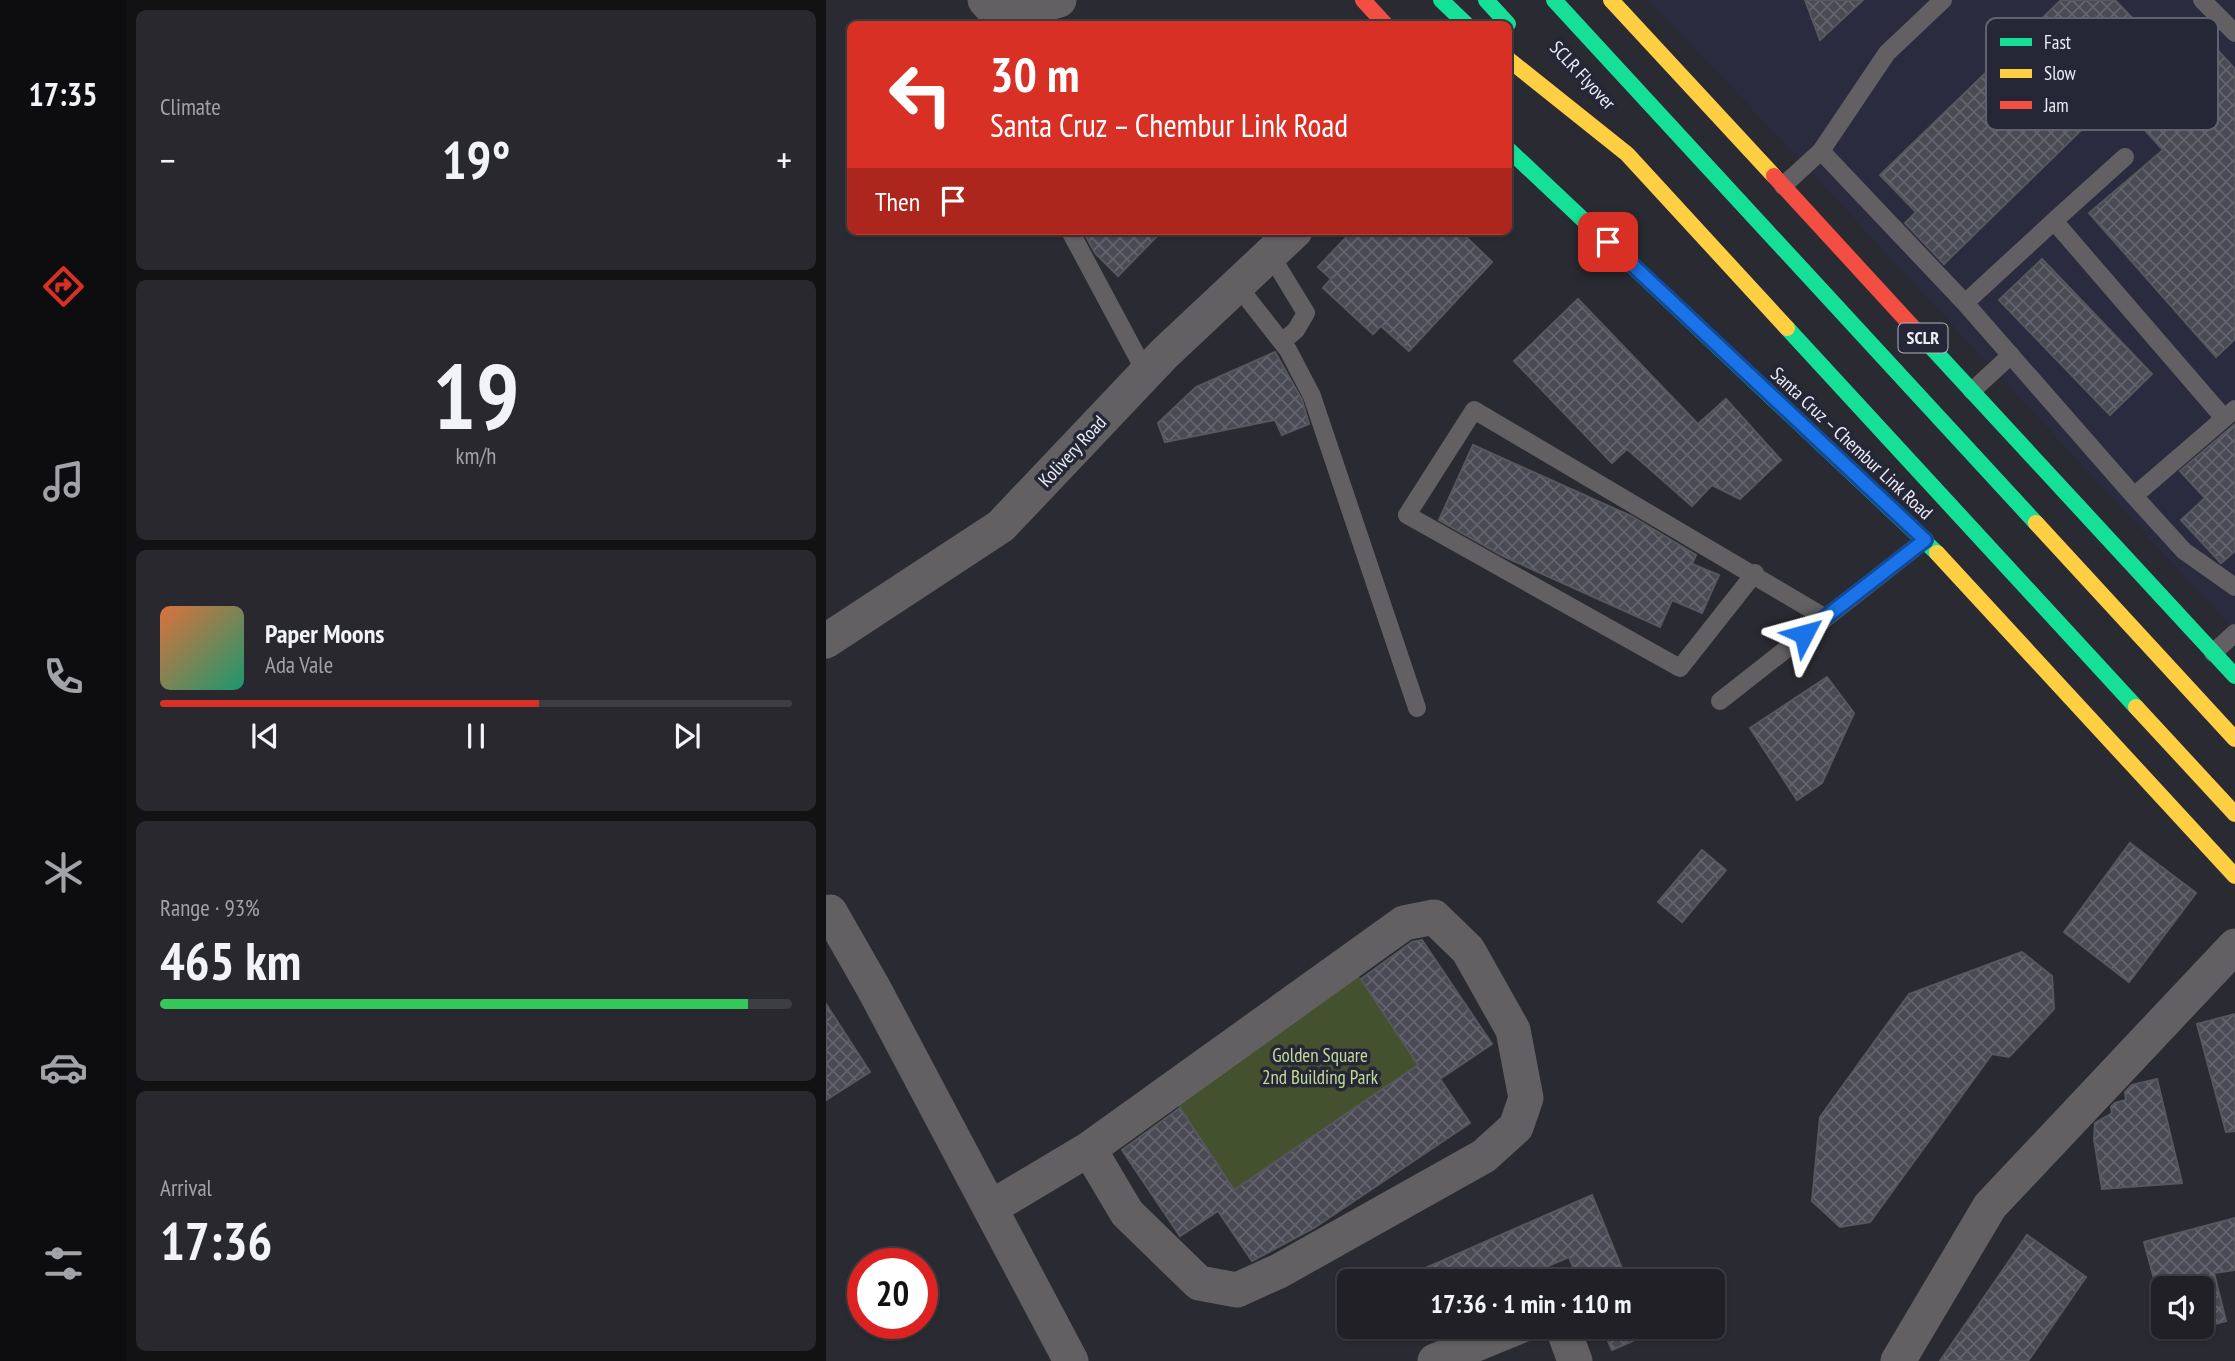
<!DOCTYPE html>
<meta charset="utf-8">
<style>
body{margin:0;font-family:"PT Sans Narrow",sans-serif;background:#28282e;color:#f1f3f6;height:100vh;display:flex;flex-direction:column;font-size:26px;white-space:nowrap}
*{box-sizing:border-box;margin:0}
p{font-size:23px;color:#a2a3a7}
.icon{flex:none;width:38px;height:38px;fill:none;stroke:currentColor;stroke-width:2;stroke-linecap:round;stroke-linejoin:round}
.map{position:relative;flex:1;overflow:hidden}
.sheet{display:flex;flex-direction:column;gap:10px;padding:10px;background:#121215;width:700px}
.sheet>*{flex:none}
.guide{position:absolute;left:21px;top:21px;width:665px;height:214px;border-radius:10px;box-shadow:0 2px 5px #0004,0 0 0 2px #3d3e43;background:#d93025;color:#fff;overflow:hidden}
.buttons{position:absolute;left:1325px;top:1276px;display:grid;gap:14px}
.buttons a{display:grid;place-items:center;width:63px;height:63px;border-radius:10px;background:#202026;box-shadow:0 2px 5px #0004,0 0 0 2px #3d3e43;font-size:35px}
.speed{position:absolute;left:21px;top:1248px;display:flex;gap:14px;font-size:35px;font-weight:700;text-align:center}
.speed>*{display:grid;place-content:center;width:91px;height:91px;border-radius:50%;background:#202026;box-shadow:0 2px 5px #0004,0 0 0 2px #3d3e43;line-height:1}
.speed .limit{border:10px solid #d22;background:#fff;color:#111}
.pin{position:absolute;display:grid;place-items:center;width:60px;height:60px;color:#fff;margin:-30px;border-radius:14px;box-shadow:0 4px 10px #0006}
.me{position:absolute;width:77px;margin:-38px;rotate:51deg;stroke-linejoin:round;filter:drop-shadow(0 0 5px #0008)}
.turn{display:flex;align-items:center;gap:24px;height:147px;padding:0 28px;font-size:32px}
.turn .icon{width:91px;height:91px;stroke-width:2.5}
.turn b{display:block;font-size:49px;line-height:60px}
.then{display:flex;align-items:center;height:66px;padding:0 28px;background:#0003;gap:14px;font-size:26px}
.big{font-size:52px;font-weight:700;line-height:1.1}
.sheet .widget{flex:1;display:flex;flex-direction:column;justify-content:center;gap:10px;min-width:0;padding:0 24px;border-radius:10px;background:#28282e}
.sheet .dial{align-items:center;gap:0}
.dial b{font-size:91px;line-height:1}
.song{display:flex;align-items:center;gap:21px}
.cover{width:84px;height:84px;border-radius:10px;background:linear-gradient(135deg,hsl(20 70% 55%),hsl(160 70% 35%))}
.played{height:7px;border-radius:4px;background:linear-gradient(90deg,#d93025 60%,#3d3e43 60%)}
.keys{display:flex;justify-content:space-around;direction:ltr}
.heat{display:flex;justify-content:space-between;align-items:center;font-size:38px;direction:ltr}
.charge{height:10px;border-radius:5px;background:linear-gradient(90deg,#34c759 93%,#3d3e43 0)}
.trip{position:absolute;left:511px;top:1269px;width:388px;height:70px;border-radius:10px;background:#202026;box-shadow:0 2px 5px #0004,0 0 0 2px #3d3e43;font-weight:700;line-height:70px;text-align:center}
main{display:flex;flex:1;min-height:0}
.tabs{display:flex;flex-direction:column;width:126px;justify-content:space-around;align-items:center;background:#0d0d0f;color:#a2a3a7}
.tabs .icon{width:49px;height:49px}
.tabs .active{color:#d93025}
.tabs b{font-size:32px;color:#f1f3f6}
.map>svg:first-child{display:block}
.built{fill:#2a2b3e}
.green{fill:#44512f}
.building{fill:url(#building-cross-hatch);stroke:#57575e;stroke-width:2}
.lines{fill:none;stroke-linecap:round;stroke-linejoin:round}
.lane{stroke:#626062;stroke-width:18}
.street{stroke:#626062;stroke-width:35}
.fast{stroke:#16e098;stroke-width:16}
.slow{stroke:#ffcf43;stroke-width:16}
.jam{stroke:#f24e42;stroke-width:16}
.fast-bridge{stroke:#16e098;stroke-width:16}
.route-casing{stroke:#114b97;stroke-width:18}
.route{stroke:#1a73e8;stroke-width:12}
.labels{text-anchor:middle;stroke-width:7;stroke-linejoin:round;paint-order:stroke}
.shield{fill:#262736;stroke:#b1b2bd;stroke-width:2}
.shield-label{font-size:18px;font-weight:bold;fill:#ecedf7}
.street-label{font-size:19px;fill:#ecedf7;stroke:#262736}
.park-label{font-size:19px;fill:#c1dd98;stroke:#262736}
.key{fill:#262736;stroke:#616270;stroke-width:2}
.key-label{font-size:19px;fill:#ecedf7}
</style>
<main>
<nav class="tabs">
<b>17:35</b>
<svg class="icon active" aria-label="directions" viewBox="0 0 24 24"><path d="M12 3l9 9-9 9-9-9zM9 14v-3h6M13 9l2 2-2 2"/></svg>
<svg class="icon" aria-label="music" viewBox="0 0 24 24"><path d="M9 18V5l10-2v13"/><circle cx="6" cy="18" r="3"/><circle cx="16" cy="16" r="3"/></svg>
<svg class="icon" aria-label="phone" viewBox="0 0 24 24"><path d="M5 4h4l2 5-3 2q2 4 5 5l2-3 5 2v4C11 20 4 13 5 4z"/></svg>
<svg class="icon" aria-label="climate" viewBox="0 0 24 24"><path d="M12 3v18M4 7l16 10M4 17L20 7"/></svg>
<svg class="icon" aria-label="car" viewBox="0 0 24 24"><path d="M5 17H2v-5l4-1 3-4h7l3 4 3 1v5h-3M9 17h6M6 11h13"/><circle cx="7" cy="17" r="2"/><circle cx="17" cy="17" r="2"/></svg>
<svg class="icon" aria-label="filters" viewBox="0 0 24 24"><path d="M4 7h16M4 17h16"/><circle cx="9" cy="7" r="2"/><circle cx="15" cy="17" r="2"/></svg>
</nav>
<section class="sheet">
<div class="widget"><p>Climate</p>
<div class="heat"><a>−</a><b class="big">19°</b><a>+</a></div>
</div>
<div class="widget dial"><b>19</b><p>km/h</p></div>
<div class="widget">
<div class="song"><i class="cover"></i><div><b>Paper Moons</b><p>Ada Vale</p></div></div>
<div class="played"></div>
<div class="keys"><svg class="icon" aria-label="previous" viewBox="0 0 24 24"><path d="M18 5L8 12l10 7zM5 5v14"/></svg><svg class="icon" aria-label="pause" viewBox="0 0 24 24"><path d="M8 5v14M16 5v14"/></svg><svg class="icon" aria-label="next" viewBox="0 0 24 24"><path d="M6 5l10 7-10 7zM19 5v14"/></svg></div>
</div>
<div class="widget"><p>Range · 93%</p><b class="big">465 km</b><div class="charge"></div></div>
<div class="widget"><p>Arrival</p><b class="big">17:36</b></div>
</section>
<div class="map">
<svg width="1409" height="1361" viewBox="0 0 1409 1361">
<defs>
<pattern id="building-cross-hatch" width="8" height="8" patternUnits="userSpaceOnUse" patternTransform="scale(1.75)"><rect width="8" height="8" fill="#4a4a55"/><path d="M0 0l8 8M0 8l8-8" fill="none" stroke="#64646e"/></pattern>
</defs>
<rect width="100%" height="100%" fill="#2a2a32"/>
<!-- built -->
<path class="built" d="M822,0H1409V631L948,132Z"/>
<!-- green -->
<path class="green" d="M532,975L592,1065L408,1190L348,1100Z"/>
<!-- building -->
<g class="building">
<path d="M979,0H1037L994,40Z"/>
<path d="M1235,0H1289L1340,53L1369,26L1409,69V339L1390,357L1263,213L1337,150L1289,97L1118,264L1079,223L1090,212L1054,175Z"/>
<path d="M257,231H336L292,276L269,253Z"/>
<path d="M526,231H634L666,262L583,351L555,326L547,334L497,288L505,279L492,267Z"/>
<path d="M1216,259L1326,374L1284,415L1173,300Z"/>
<path d="M752,299L872,424L900,399L955,460L914,499L886,485L866,506L801,449L786,463L688,361Z"/>
<path d="M449,352L476,400L483,424L456,435L449,420L339,442L332,423L370,387Z"/>
<path d="M1409,424V551L1395,563L1355,520L1379,498L1354,471Z"/>
<path d="M647,445L805,516L870,555L866,564L893,575L876,613L846,600L834,627L679,557L613,520Z"/>
<path d="M1001,677L1028,713L996,783L971,800L924,728Z"/>
<path d="M1304,843L1370,893L1303,982L1238,932Z"/>
<path d="M876,850L900,870L856,922L832,902Z"/>
<path d="M596,940L666,1044L614,1079L644,1123L488,1228L426,1261L392,1211L354,1236L296,1150L354,1108L408,1190L592,1065L535,979L586,942Z"/>
<path d="M1196,952L1226,976L1228,1009L1183,1057L1166,1054L1044,1222L1014,1227L986,1201L994,1117L1083,994Z"/>
<path d="M0,1004L44,1072L0,1100Z"/>
<path d="M1409,1014V1131L1400,1132L1371,1024Z"/>
<path d="M1331,1079L1356,1183L1276,1189L1268,1139L1269,1123L1286,1113L1285,1107L1289,1103L1300,1100L1299,1092L1306,1085Z"/>
<path d="M766,1195L801,1281H753L743,1257L699,1276L698,1271L674,1281H570Z"/>
<path d="M1409,1218V1270L1388,1273L1400,1321L1344,1336L1341,1326H1376V1288H1337V1312L1318,1242Z"/>
<path d="M1201,1235L1260,1277L1218,1338L1202,1361H1114Z"/>
<path d="M772,1326H820L823,1334L786,1350L778,1332L775,1333Z"/>
</g>
<g class="lines">
<!-- lane -->
<g class="lane">
<path d="M1376,0L1409,33"/>
<path d="M995,151L1139,303L1308,496L1409,409"/>
<path d="M1299,157L1228,221L1398,418"/>
<path d="M957,186L995,151L1061,53L1117,0"/>
<path d="M244,231L320,373"/>
<path d="M444,254L480,313L470,330L456,342"/>
<path d="M411,285L462,350L486,396L591,708"/>
<path d="M1139,303L1228,221"/>
<path d="M1146,391L1185,355"/>
<path d="M1308,496L1358,551L1409,587"/>
<path d="M929,573L854,668L581,515L648,410L998,617"/>
<path d="M1387,653L1409,633"/>
<path d="M894,701L1099,540"/>
</g>
<!-- street -->
<g class="street">
<path d="M159,0L168,10L180,16L233,0"/>
<path d="M0,641L175,526L338,354L469,231"/>
<path d="M4,912L48,989L245,1361"/>
<path d="M164,1208L263,1149L578,923L608,917L642,950L687,1030L700,1098L690,1127L658,1156L453,1271L411,1290L373,1283L301,1213L263,1149"/>
<path d="M736,1326L749,1361"/>
<path d="M609,1361L694,1326"/>
<path d="M1072,1361L1164,1206L1409,946"/>
</g>
<!-- fast -->
<g class="fast">
<path d="M615,0L640,24"/>
<path d="M728,0L1210,523"/>
<path d="M682,149L1111,553"/>
<path d="M961,328L1310,707"/>
<path d="M1094,335L1409,676"/>
</g>
<!-- slow -->
<g class="slow">
<path d="M785,0L948,176"/>
<path d="M682,59L801,154L961,328"/>
<path d="M1210,523L1409,739"/>
<path d="M1111,553L1409,876"/>
<path d="M1310,707L1409,814"/>
</g>
<!-- jam -->
<g class="jam">
<path d="M537,0L559,24"/>
<path d="M948,176L1094,335"/>
</g>
<!-- fast-bridge -->
<path class="fast-bridge" d="M660,0L682,24"/>
</g>
<g class="lines">
<!-- route casing -->
<g class="route-casing">
<path id="route" d="M782,242L1099,540L978,634"/>
</g>
<!-- route -->
<use href="#route" class="route"/>
</g>
<g class="labels">
<!-- shield labels -->
<rect class="shield" x="1072.5" y="323.5" width="49" height="29" rx="5"/>
<g class="shield-label">
<text x="1097" y="344">SCLR</text>
</g>
<!-- street labels -->
<g class="street-label">
<text transform="translate(757 75) rotate(47)" y="7">SCLR Flyover</text>
<text transform="translate(1026 443) rotate(43)" y="7">Santa Cruz – Chembur Link Road</text>
<text transform="translate(246 451) rotate(-47)" y="7">Kolivery Road</text>
</g>
<!-- park labels -->
<g class="park-label">
<text x="494" y="1062">Golden Square<tspan x="494" dy="22">2nd Building Park</tspan></text>
</g>
</g>
<!-- legend -->
<rect x="1160" y="18" width="232" height="112" rx="10" class="key"/>
<rect x="1174" y="38" width="32" height="8" fill="#16e098"/>
<rect x="1174" y="69" width="32" height="9" fill="#ffcf43"/>
<rect x="1174" y="101" width="32" height="8" fill="#f24e42"/>
<g class="key-label">
<text x="1218" y="49">Fast</text>
<text x="1218" y="80">Slow</text>
<text x="1218" y="112">Jam</text>
</g>
</svg>
<div class="buttons">
<a><svg class="icon" aria-label="sound" viewBox="0 0 24 24"><path d="M4 9h4l5-4v14l-5-4H4zM17 9q2 3 0 6"/></svg></a>
</div>
<div class="speed"><div class="limit">20</div></div>
<div class="pin" style="left:782px;top:242px;background:#d93025"><svg class="icon" aria-label="arrive" viewBox="0 0 24 24"><path d="M6 21V4h12l-3 4 3 4H6"/></svg></div>
<svg class="me" style="left:978px;top:634px" viewBox="-20 -20 40 40"><path d="M0-17L14 15 0 8-14 15z" fill="#1a73e8" stroke="#fff" stroke-width="4"/></svg>
<div class="trip">17:36 · 1 min · 110 m</div>
<div class="guide">
<div class="turn"><svg class="icon" aria-label="left" viewBox="0 0 24 24"><path d="M17 20v-9H6M10 6l-5 5 5 5"/></svg><div><b>30 m</b>Santa Cruz – Chembur Link Road</div></div>
<div class="then">Then<svg class="icon" aria-label="arrive" viewBox="0 0 24 24"><path d="M6 21V4h12l-3 4 3 4H6"/></svg></div>
</div>
</div>
</main>
